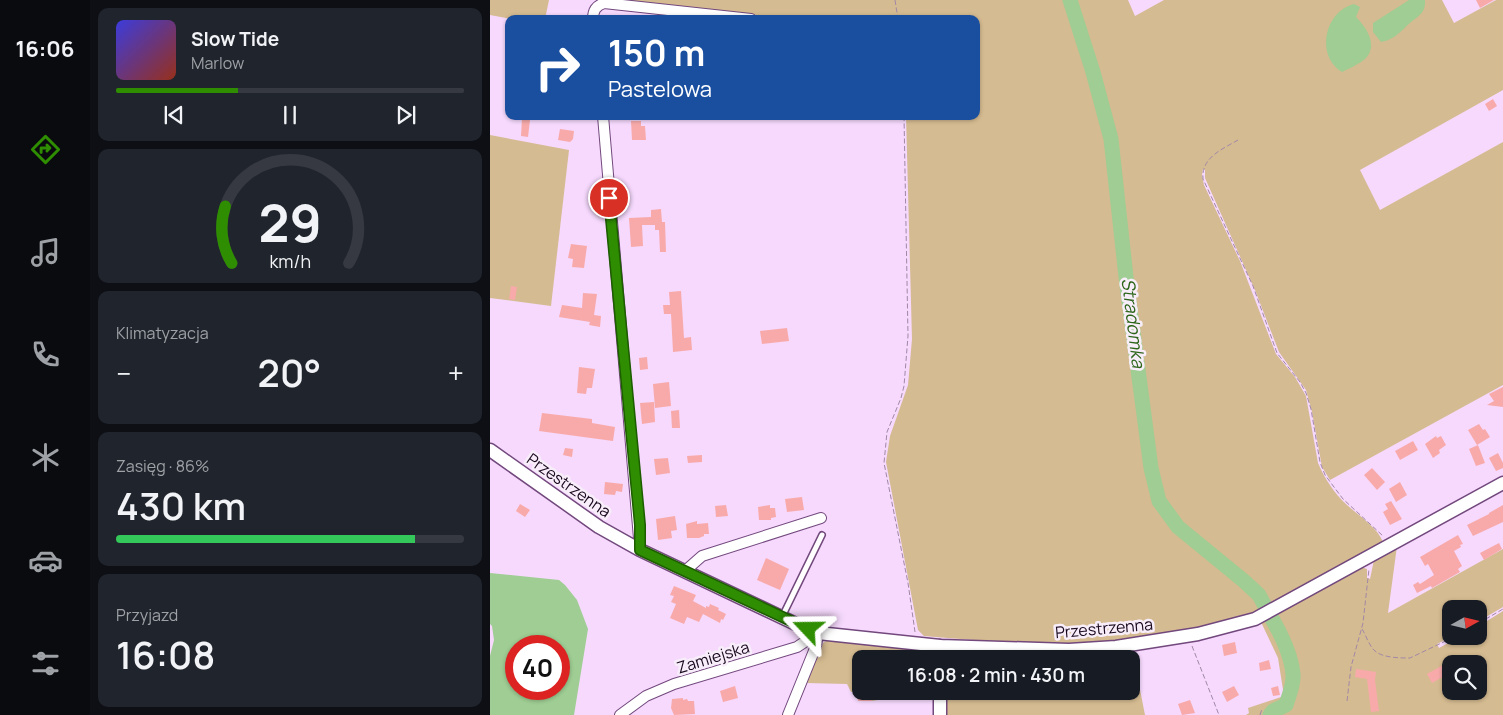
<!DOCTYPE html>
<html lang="pl">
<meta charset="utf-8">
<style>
body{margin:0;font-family:Manrope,sans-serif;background:#20242c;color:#f1f3f6;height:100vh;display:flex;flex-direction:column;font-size:19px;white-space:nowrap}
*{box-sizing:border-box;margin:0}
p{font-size:16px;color:#9ea1a6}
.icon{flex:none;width:28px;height:28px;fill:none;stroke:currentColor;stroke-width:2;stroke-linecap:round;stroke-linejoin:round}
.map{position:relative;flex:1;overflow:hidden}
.panel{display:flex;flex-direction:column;gap:8px;padding:8px;background:#0d0f14;width:400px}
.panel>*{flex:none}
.banner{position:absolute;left:15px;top:15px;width:475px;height:105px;border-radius:10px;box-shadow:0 1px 4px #0004;background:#1a4fa0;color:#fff;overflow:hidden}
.needle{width:32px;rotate:82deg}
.tools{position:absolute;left:952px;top:600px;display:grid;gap:10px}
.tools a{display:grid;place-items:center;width:45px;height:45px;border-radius:10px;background:#171b24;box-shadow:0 1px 4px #0004;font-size:25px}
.speed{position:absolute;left:15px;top:635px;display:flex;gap:10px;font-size:25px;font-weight:700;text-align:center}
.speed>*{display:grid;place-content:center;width:65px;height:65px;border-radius:50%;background:#171b24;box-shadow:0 1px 4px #0004;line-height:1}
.speed .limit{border:8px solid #d22;background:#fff;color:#111}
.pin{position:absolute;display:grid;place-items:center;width:42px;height:42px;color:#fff;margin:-21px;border:2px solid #fff;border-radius:50%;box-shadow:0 1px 5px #0007}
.me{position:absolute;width:55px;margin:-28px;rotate:293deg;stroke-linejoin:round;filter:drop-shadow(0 0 4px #0008)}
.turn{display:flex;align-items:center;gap:18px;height:105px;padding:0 20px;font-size:22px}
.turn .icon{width:65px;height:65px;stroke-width:2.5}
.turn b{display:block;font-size:35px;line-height:42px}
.big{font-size:38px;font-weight:600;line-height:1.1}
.panel .tile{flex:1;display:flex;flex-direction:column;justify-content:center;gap:8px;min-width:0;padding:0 18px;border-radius:10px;background:#20242c}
.panel .dial{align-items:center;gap:0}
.dial svg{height:130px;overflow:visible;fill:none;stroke:#363941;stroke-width:7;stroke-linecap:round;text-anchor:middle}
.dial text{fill:#f1f3f6;stroke:none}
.song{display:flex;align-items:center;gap:15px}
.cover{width:60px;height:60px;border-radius:8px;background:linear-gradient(135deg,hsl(240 70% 55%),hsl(10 70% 35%))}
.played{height:5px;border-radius:2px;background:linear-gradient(90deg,#2e8d00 35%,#363941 35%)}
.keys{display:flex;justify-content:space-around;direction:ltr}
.heat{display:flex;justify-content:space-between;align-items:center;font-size:28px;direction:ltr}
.charge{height:8px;border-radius:4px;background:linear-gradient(90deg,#34c759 86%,#363941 0)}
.trip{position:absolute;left:362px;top:650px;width:288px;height:50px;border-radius:10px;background:#171b24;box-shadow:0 1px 4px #0004;font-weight:600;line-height:50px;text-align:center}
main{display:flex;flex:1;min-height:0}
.tab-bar{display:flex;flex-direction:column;width:90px;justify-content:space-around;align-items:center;background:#090b0e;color:#9ea1a6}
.tab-bar .icon{width:35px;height:35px}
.tab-bar .on{color:#2e8d00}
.tab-bar b{font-size:22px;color:#f1f3f6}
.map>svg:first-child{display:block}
.grass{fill:#d5bb91;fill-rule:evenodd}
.water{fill:#9fcd93;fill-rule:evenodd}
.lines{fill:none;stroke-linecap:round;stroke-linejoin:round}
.river{stroke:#9fcd93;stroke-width:15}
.building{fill:#f8aaaa}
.service-casing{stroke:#72487d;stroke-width:8}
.minor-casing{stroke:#72487d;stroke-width:12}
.tertiary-casing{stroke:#72487d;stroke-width:15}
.path{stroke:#a188a6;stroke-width:1;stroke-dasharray:5 2.5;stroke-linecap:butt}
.service{stroke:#fff;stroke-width:5}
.minor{stroke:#fff;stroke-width:10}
.tertiary{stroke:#fff;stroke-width:12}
.route-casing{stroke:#1e5c00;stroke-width:12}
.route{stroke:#2e8d00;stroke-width:9}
.labels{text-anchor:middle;stroke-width:5;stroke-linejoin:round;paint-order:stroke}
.street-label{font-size:16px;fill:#1a091e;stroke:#f8eefa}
.water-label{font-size:18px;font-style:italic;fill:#2c651a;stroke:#f8eefa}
</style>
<main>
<nav class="tab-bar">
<b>16:06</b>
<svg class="icon on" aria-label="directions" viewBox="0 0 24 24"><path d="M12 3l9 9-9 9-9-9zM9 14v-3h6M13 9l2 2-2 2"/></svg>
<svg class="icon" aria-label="music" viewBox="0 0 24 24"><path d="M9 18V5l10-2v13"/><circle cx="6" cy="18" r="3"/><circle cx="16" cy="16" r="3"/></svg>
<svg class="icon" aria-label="phone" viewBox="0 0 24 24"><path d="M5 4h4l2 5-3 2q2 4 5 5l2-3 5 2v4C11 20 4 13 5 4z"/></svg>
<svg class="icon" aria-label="climate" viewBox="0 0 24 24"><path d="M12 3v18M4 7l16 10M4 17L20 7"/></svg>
<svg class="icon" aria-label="car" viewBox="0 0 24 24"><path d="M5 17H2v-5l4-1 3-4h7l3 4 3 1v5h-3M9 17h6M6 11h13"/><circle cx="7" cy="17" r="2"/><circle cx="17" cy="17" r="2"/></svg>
<svg class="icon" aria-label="filters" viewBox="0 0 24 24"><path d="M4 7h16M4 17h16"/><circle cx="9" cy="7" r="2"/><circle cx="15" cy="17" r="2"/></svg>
</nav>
<section class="panel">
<div class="tile">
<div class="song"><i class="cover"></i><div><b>Slow Tide</b><p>Marlow</p></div></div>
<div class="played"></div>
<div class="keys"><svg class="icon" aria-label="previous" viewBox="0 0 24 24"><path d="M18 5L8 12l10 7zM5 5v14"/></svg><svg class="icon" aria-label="pause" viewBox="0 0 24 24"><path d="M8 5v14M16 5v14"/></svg><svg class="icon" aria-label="next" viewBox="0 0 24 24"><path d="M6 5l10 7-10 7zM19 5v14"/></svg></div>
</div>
<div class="tile dial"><svg viewBox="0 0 100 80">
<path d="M14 69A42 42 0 1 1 86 69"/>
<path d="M14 69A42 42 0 0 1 10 34" stroke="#2e8d00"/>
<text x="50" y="56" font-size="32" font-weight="700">29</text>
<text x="50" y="72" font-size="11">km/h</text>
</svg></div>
<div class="tile"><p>Klimatyzacja</p>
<div class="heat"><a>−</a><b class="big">20°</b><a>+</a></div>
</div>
<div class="tile"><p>Zasięg · 86%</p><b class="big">430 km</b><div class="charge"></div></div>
<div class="tile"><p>Przyjazd</p><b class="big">16:08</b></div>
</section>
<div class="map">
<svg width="1013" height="715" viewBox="0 0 1013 715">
<rect width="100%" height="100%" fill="#f6d9fd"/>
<!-- grass -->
<g class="grass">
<path d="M0,0H59L55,19H22L0,15Z"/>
<path d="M123,0H638L645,16L674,0H952L964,23L1006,0H1013V90L870,170L890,210L1013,142V385L840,480L832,467L822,412L816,390L789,352L765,290L715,178V170L713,169L712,175L714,185L750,261L786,354L805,377L816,396L828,463C835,479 844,493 857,505C869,516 887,527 893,542L766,612C740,623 712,627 685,632C667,635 649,639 632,641C566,646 500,642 434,636L428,630L396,462L400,436L418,385L422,339L416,116H486V19H261Z"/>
<path d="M0,135L79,150L61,306L0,298Z"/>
<path d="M907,546L898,613L1013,549V607L989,621V609H961V636H963L947,644L949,648L971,636H989V626L1013,611V715H756L759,713L758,708L794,696L788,658L771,622L871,567L877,569V578L880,579L884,560ZM961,664H989V691H961Z"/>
<path d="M338,640L439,651L441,659H371V691H377L361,692L357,684L316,683L333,643Z"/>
<path d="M642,649L655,715H454V691H641V659H479L478,654L482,650Z"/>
<path d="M382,691H439L382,701Z"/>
</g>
<!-- water -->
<g class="water">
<path d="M919,0H935C936,12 929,16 921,22C911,31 904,40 891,42L883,32V23Z"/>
<path d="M864,4L870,7L866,17C879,30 890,50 871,62C865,66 858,69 852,72C825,55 835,11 864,4Z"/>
<path d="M0,573L69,580L75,585L87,600L98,629L84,715H0V656L4,640L2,626L0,624ZM69,646V689H26V646Z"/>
</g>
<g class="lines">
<!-- river -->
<g class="river">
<path d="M580,0L603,72L621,139L637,286L661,468L669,501L688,527L754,581L769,595L775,606"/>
<path d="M778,612C789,630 801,653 803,674C804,685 799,695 796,705L783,711L780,715"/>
</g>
</g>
<!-- building -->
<g class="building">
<path d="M986,0H1004L990,8Z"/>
<path d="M1003,99L1007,106L999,111L995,104Z"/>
<path d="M32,119L40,120L38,137L31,136Z"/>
<path d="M141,121H151V126H155L156,140H142Z"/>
<path d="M70,129L84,131L83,139L80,142L68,140Z"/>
<path d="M171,209L172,222H175L176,252H170L169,230H165V225H152L153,246L141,247L139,218L161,217V210Z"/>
<path d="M81,244L97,246L94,268L82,267L83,259L78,258Z"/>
<path d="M21,286L27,287L25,300L19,299Z"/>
<path d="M191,291L194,338L201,337L202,350L183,352L181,314H174L173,305H180L179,292Z"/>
<path d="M93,293L107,294L104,315L111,316L110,327L99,325L100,322L69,317L72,305L92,308Z"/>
<path d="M297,328L299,341L272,344L270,331Z"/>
<path d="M157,357L158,369L150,370L149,358Z"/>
<path d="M89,367L105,369L102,388H97L96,394L87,393Z"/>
<path d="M179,382L181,406L165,408L163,384Z"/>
<path d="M1013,387V407L997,405L1004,401L999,394Z"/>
<path d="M164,402L165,422L152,424L150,403Z"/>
<path d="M189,410L190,428H182L181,411Z"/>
<path d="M52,413L102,419V423L125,427L123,441L49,431Z"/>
<path d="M989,424L993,430L995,429L1000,437L987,445L978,430Z"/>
<path d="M946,436L947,438L951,436L956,445L949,450L950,453L943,458L935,444Z"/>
<path d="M923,441L928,450L910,460L905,451Z"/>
<path d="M988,445L995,463L986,466L979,449Z"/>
<path d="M75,448L83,449L82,457L73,455Z"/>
<path d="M1008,453L1013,463V468L1006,471L999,458Z"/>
<path d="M212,455V462L198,463L197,456Z"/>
<path d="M178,458L180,473L166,475L164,459Z"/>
<path d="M882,468L895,482L887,490L874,475Z"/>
<path d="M115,482L133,484L132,492L126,491L125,495L114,494Z"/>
<path d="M910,482L917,495L906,502L899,489Z"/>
<path d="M312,497L314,510L297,512L295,499Z"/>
<path d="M901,501L912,519L900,525L893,512L898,509L895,504Z"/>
<path d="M30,504L40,510L35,517L26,511Z"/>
<path d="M236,505L238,516L226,517L225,506Z"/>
<path d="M280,505V508H285L286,517L281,518V520H269L268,507Z"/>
<path d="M1013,505V522L983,536L977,525L999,514V513Z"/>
<path d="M185,516L187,530L181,531L182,538L168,540L166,519Z"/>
<path d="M207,521V524L218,523L219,534H214V536L209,538H197L196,524Z"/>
<path d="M968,535L973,544L970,545L971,547L964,551L972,566L968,569L970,572L942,588L941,586L927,593L923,585L928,582L930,584L944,575L938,564L935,566L930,557Z"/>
<path d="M1009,543L1012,549L994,560L990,553Z"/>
<path d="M276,558L299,569L290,590L267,580Z"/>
<path d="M184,586L206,595L203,601L216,608V606L219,607L220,604L229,608L228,610L236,614L233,620L231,619L230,623L213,614L209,622L197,617L194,624L180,618L186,604L181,602L184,596L180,595Z"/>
<path d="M745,642L747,653L734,656L732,645Z"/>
<path d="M978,655L983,664H973L971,659Z"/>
<path d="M779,660L781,669L770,671L769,663Z"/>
<path d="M953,665L958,674L942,683L937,674Z"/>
<path d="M866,669L886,672L885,680L889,711L881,712L877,679L865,677Z"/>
<path d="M245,686L248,698L233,702L230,691Z"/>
<path d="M744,686L749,695L737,702L732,692Z"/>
<path d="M788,686L790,695L783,696L781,688Z"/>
<path d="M377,691H382V701H368L367,692Z"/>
<path d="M193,698V700L197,699L198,701H204L205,714L184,715L181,708L182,699Z"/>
<path d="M700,700L705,713L692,715L688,704Z"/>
</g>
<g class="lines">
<!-- service casing -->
<g class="service-casing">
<path id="service" d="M292,617L332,535"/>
</g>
<!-- minor casing -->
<g class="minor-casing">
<g id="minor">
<path d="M103,19C103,10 106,6 114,3L261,19"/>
<path d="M113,116L150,550"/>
<path d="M195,571L212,556L331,518"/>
<path d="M130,715L156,696L184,684L307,647L328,633"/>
<path d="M298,715L326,646L328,633"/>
</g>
</g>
<!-- tertiary casing -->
<g class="tertiary-casing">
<g id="tertiary">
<path d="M0,450L109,527L150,550L308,625L328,633L450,646L579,650L626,647L708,634L765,619L1013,483"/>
<path d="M450,659V646"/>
<path d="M450,715V691"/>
</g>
</g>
<!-- path -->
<g class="path">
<path d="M405,0L408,19"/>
<path d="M414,116L418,336L414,386L411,398L397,432L394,463L418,583L425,632"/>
<path d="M748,140C733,149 711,157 713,179L763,286L787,353L810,382L816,393L821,409L830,462L835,475L853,499L893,536"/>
<path d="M989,623L1013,609"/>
<path d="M872,629C876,635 879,646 885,651C893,658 910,658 920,658L966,636"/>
<path d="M702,646L729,715"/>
<path d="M857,701L861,667L873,623L879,569"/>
<path d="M770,715L772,709"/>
</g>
<!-- service -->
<use href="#service" class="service"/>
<!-- minor -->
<use href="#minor" class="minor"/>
<!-- tertiary -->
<use href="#tertiary" class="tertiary"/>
</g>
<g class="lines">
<!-- route casing -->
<g class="route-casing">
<path id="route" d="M119,198L150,525V550L318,629"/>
</g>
<!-- route -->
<use href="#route" class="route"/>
</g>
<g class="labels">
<!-- street labels -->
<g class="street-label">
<text transform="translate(79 485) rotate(35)" y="6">Przestrzenna</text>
<text transform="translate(614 628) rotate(-5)" y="6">Przestrzenna</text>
<text transform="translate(223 657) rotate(-17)" y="6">Zamiejska</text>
</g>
<!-- water labels -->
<g class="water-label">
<text transform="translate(643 323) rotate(83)" y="6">Stradomka</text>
</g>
</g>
</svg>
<div class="tools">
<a><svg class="needle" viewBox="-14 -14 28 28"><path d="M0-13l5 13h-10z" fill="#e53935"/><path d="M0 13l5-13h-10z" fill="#9ea1a6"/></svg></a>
<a><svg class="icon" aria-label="search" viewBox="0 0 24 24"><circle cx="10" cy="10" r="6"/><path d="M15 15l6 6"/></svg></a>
</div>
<div class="speed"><div class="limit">40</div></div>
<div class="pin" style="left:119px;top:198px;background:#d93025"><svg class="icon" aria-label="arrive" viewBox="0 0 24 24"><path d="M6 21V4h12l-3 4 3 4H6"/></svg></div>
<svg class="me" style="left:318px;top:629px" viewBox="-20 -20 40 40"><path d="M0-17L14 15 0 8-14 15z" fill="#2e8d00" stroke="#fff" stroke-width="4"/></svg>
<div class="trip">16:08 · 2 min · 430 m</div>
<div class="banner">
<div class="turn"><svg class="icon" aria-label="right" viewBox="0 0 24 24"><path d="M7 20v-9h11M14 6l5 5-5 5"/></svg><div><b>150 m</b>Pastelowa</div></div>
</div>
</div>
</main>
